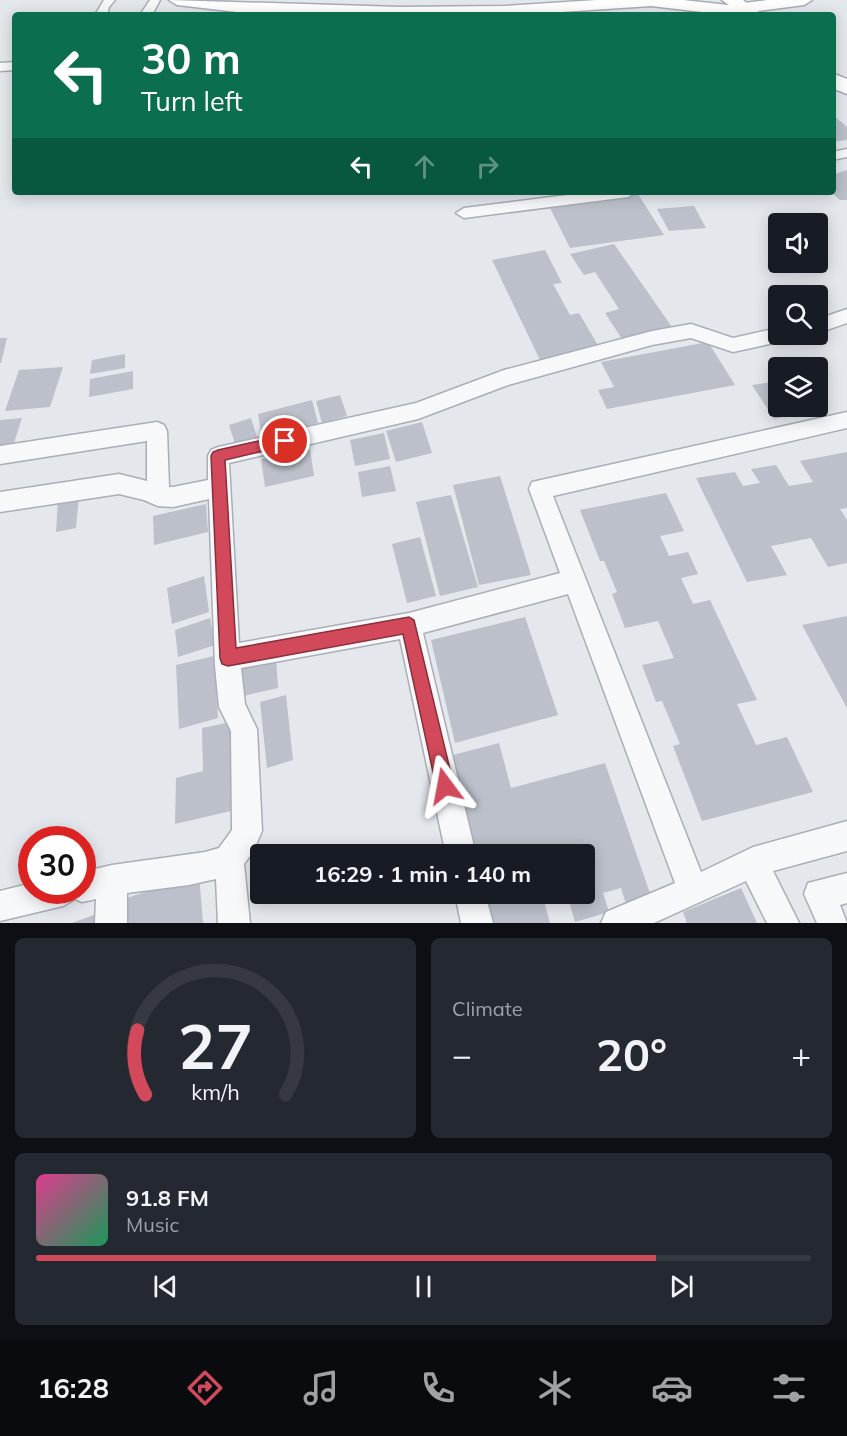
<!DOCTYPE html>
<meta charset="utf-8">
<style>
body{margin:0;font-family:Mulish,sans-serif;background:#242831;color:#f1f3f6;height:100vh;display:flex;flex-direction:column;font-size:22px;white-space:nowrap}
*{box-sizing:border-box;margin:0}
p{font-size:20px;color:#9ea1a6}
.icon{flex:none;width:33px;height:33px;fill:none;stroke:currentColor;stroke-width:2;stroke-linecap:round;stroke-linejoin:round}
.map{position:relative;height:923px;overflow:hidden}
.details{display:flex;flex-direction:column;gap:15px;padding:15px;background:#0d0f14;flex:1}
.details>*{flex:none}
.guide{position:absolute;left:12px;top:12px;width:824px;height:183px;border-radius:6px;box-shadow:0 3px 15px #0003;background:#0b6e4f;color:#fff;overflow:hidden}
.controls{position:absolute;left:768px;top:213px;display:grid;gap:12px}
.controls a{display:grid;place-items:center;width:60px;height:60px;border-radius:6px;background:#171b24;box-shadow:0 3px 15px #0003;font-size:30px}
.speed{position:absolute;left:18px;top:826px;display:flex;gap:12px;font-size:30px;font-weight:700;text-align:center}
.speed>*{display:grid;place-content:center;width:78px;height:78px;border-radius:50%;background:#171b24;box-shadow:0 3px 15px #0003;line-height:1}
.speed .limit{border:9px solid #d22;background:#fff;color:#111}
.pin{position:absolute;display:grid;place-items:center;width:51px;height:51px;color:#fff;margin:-26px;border:3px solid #fff;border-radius:50%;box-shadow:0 2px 6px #0007}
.me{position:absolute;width:66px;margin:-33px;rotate:347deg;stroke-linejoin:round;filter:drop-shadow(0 0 4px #0008)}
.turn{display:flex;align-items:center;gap:21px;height:126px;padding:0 30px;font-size:27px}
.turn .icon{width:78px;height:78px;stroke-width:2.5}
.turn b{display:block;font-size:42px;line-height:51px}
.lanes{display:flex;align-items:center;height:57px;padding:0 30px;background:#0003;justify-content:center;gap:30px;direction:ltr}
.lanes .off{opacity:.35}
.big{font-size:45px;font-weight:700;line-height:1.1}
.details .widget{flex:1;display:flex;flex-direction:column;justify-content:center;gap:9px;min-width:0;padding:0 21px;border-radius:9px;background:#242831}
.details .dial{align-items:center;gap:0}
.dial svg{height:156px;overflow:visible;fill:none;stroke:#363941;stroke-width:7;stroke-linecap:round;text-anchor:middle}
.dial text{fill:#f1f3f6;stroke:none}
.song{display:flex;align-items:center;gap:18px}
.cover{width:72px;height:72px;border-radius:9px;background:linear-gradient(135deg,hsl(330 70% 55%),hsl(150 70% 35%))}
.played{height:6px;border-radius:3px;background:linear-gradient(90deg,#d1495b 80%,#363941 80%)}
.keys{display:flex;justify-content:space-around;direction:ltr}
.heat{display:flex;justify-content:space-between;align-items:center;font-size:33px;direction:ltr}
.details .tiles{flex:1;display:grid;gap:15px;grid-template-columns:1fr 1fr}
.widget:last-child{grid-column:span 2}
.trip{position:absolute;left:250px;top:844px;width:345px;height:60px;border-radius:6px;background:#171b24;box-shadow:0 3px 15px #0003;font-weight:700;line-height:60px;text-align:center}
.tab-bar{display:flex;height:96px;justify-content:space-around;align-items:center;background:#090b0e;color:#9ea1a6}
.tab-bar .icon{width:42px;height:42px}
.tab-bar .selected{color:#d1495b}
.tab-bar b{font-size:27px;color:#f1f3f6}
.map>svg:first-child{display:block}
.building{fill:#bbc0ca}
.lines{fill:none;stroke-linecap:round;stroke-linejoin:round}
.street-casing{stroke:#a9aeb7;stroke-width:3}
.secondary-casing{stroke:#a9aeb7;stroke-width:3}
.primary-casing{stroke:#a3abb8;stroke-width:3}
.street{fill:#f7f8fa;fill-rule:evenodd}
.secondary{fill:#fff;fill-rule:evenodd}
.primary{fill:#fff;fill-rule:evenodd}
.route{fill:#d1495b;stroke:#882f3b;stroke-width:1.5}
</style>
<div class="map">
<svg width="847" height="923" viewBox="0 0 847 923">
<rect width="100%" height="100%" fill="#e4e7ec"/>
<!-- building -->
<g class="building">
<path d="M832,114L847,127V140L832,142Z"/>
<path d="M847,170V200H840L832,193V175Z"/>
<path d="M638,194L664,235L570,248L549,206Z"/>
<path d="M694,206L706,228L669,231L657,209Z"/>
<path d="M614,244L672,327L622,339L605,313L619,309L595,272L584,275L570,254Z"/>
<path d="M545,250L562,283L553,284L570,315L579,313L599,347L540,360L492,260Z"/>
<path d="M0,338H7L1,363H0Z"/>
<path d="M708,342L735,385L607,409L598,390L614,387L601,362Z"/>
<path d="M125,354V368L90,374L92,360Z"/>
<path d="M63,367L50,407L5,411L19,370Z"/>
<path d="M133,371V389L89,397L90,379Z"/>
<path d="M778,381V406H796L801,413L774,419L752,385Z"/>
<path d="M340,395L347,416L322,423L316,401Z"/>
<path d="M312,400L318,423L262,438L258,414Z"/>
<path d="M22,418L13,446L0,448V420Z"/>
<path d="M251,418L258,440L236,447L229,425Z"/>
<path d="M422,422L432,453L396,462L386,431Z"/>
<path d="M384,433L390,459L355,466L350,440Z"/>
<path d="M310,449L314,476L265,487L261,459Z"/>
<path d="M847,452V508L840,509L847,520V563L828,567L811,538L771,546L787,575L747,582L696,478L735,472L743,486L760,483L751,469L776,465L789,486L813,482L800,461Z"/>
<path d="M390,466L396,491L362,497L358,472Z"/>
<path d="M500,476L531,575L479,585L453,485Z"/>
<path d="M666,493L684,531L660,536L669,556L688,552L698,574L681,578L693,604L710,600L757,700L737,704L756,745L787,737L813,792L702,821L673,746L680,744L662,701L656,702L642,665L674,658L658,621L625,628L612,594L617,592L604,561H600L580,510Z"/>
<path d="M451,495L478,587L440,596L416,502Z"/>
<path d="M79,496L76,528L56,532L58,500Z"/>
<path d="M206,504L208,532L154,545L153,516Z"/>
<path d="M420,537L436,596L407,603L392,544Z"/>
<path d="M204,576L209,612L172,624L167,588Z"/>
<path d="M847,616V708L802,625Z"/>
<path d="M525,617L558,715L455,743L431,640Z"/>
<path d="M210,618L215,645L178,657L175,630Z"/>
<path d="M214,656L218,718L179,729L176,665Z"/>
<path d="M276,656L278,688L239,697L238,664Z"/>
<path d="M286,695L293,760L267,768L260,702Z"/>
<path d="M231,722L235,810L175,824L176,778L203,771L202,728Z"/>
<path d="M499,743L511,788L605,763L652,899L627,907L621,888L603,893L609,912L575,922L567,894H585V855H476L453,755Z"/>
<path d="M199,874L203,923H118V901Z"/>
<path d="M741,888L757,923H687L683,912Z"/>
<path d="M485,894H542L550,923H491Z"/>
<path d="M102,912V923H72Z"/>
</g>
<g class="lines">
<!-- street casing -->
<g class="street-casing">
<g id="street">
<path d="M104,0H115L109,7L107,15H95Z"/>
<path d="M150,0H160L152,15H140Z"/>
<path d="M15,62V70L0,71V63Z"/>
<path d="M847,149V157L832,160V152Z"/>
<path d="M591,192H636L628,197L464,218L456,213L464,208Z"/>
<path d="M847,309V323L818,333V319Z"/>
<path d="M691,324L733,338L778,328V334H792L789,339L783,341L733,352L691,338L652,345L508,385L418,419L229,463L239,643L409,613L560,573L529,489L532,482L847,412V428L553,496L701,872L753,847L847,821V851L773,871L799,923H767L746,881L654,923H601L606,912L675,883L568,594L423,633L476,855H446L400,639L241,668L245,704L257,729L262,831L253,852L244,864L250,923H218L216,879L189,885L127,893V923H95L96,899L82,902L75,899L63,906L0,921V891L32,883V891H82V872L112,865L205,852L219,848L232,830L231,731L219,707L215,666L209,499L173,507L158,506L144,500L119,494L0,512V492L119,474L147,481V441L0,464V446L157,422L164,425L167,431L169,487H173L208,480V456L211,450L218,447L416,403L504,370L652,331Z"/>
<path d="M847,873V903L840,905L847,923H817L804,894L808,883Z"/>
<path d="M455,894H485L493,923H461Z"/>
</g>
</g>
<!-- secondary casing -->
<g class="secondary-casing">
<path id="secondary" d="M169,0L400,7L505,6L597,0H683L728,5L768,0H812L804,5L728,15L651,6L516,15L254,14L177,5Z"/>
</g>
<!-- primary casing -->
<g class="primary-casing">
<g id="primary">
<path d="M722,0H743L763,15H742Z"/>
<path d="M832,73L847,79V94L832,88Z"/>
</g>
</g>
<!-- street -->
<use href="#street" class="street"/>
<!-- secondary -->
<use href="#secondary" class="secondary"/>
<!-- primary -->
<use href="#primary" class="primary"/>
</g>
<!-- route -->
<path class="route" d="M285,435L291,441L289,445L225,460L236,648L409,617L414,620L454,786L452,792L445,795L439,792L436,786L403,634L228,666L222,664L220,658L211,456L213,452L218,450Z"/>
</svg>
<div class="controls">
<a><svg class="icon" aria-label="sound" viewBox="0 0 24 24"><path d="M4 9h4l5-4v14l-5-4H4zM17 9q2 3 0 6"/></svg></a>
<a><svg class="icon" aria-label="search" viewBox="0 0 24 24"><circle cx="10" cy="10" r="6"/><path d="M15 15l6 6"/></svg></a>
<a><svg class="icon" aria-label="layers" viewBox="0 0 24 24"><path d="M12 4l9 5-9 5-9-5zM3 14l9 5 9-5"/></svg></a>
</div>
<div class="speed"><div class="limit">30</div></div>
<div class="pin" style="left:285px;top:441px;background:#d93025"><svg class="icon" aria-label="arrive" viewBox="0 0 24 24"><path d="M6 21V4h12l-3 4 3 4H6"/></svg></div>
<svg class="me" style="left:445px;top:786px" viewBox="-20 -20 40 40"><path d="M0-17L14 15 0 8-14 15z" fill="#d1495b" stroke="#fff" stroke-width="4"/></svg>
<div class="trip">16:29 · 1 min · 140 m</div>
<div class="guide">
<div class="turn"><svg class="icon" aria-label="left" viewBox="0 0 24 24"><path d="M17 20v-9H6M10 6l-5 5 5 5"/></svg><div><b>30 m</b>Turn left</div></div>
<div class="lanes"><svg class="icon" aria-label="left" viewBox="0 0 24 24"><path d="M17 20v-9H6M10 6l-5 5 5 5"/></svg><svg class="icon off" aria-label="ahead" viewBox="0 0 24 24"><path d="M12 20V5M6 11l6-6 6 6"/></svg><svg class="icon off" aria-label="right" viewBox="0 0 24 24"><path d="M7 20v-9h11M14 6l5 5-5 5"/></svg></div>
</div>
</div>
<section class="details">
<div class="tiles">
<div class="widget dial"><svg viewBox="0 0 100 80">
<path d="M14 69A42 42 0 1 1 86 69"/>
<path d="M14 69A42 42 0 0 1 10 36" stroke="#d1495b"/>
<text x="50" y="56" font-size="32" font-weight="700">27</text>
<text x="50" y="72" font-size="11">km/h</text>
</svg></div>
<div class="widget"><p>Climate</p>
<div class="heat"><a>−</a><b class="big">20°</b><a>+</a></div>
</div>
<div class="widget">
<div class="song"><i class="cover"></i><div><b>91.8 FM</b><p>Music</p></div></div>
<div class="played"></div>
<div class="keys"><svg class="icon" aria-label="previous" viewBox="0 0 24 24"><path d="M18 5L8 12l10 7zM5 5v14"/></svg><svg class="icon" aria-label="pause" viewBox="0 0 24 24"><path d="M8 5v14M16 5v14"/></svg><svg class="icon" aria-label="next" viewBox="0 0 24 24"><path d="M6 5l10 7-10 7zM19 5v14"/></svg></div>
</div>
</div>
</section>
<nav class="tab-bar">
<b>16:28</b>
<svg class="icon selected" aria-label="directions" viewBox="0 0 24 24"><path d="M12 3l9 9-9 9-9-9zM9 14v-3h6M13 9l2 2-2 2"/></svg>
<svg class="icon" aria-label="music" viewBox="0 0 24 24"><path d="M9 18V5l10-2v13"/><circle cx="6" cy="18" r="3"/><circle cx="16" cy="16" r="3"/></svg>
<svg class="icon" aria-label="phone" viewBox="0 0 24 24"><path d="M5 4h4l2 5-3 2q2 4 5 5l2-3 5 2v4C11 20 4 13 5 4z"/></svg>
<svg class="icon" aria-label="climate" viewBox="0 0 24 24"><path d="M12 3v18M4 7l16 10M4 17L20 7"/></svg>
<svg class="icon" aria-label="car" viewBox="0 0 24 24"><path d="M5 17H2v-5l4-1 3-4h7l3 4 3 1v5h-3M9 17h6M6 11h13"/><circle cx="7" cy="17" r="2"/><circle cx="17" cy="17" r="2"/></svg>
<svg class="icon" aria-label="filters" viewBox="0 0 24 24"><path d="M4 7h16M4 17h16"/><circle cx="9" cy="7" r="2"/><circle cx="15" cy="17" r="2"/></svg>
</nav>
